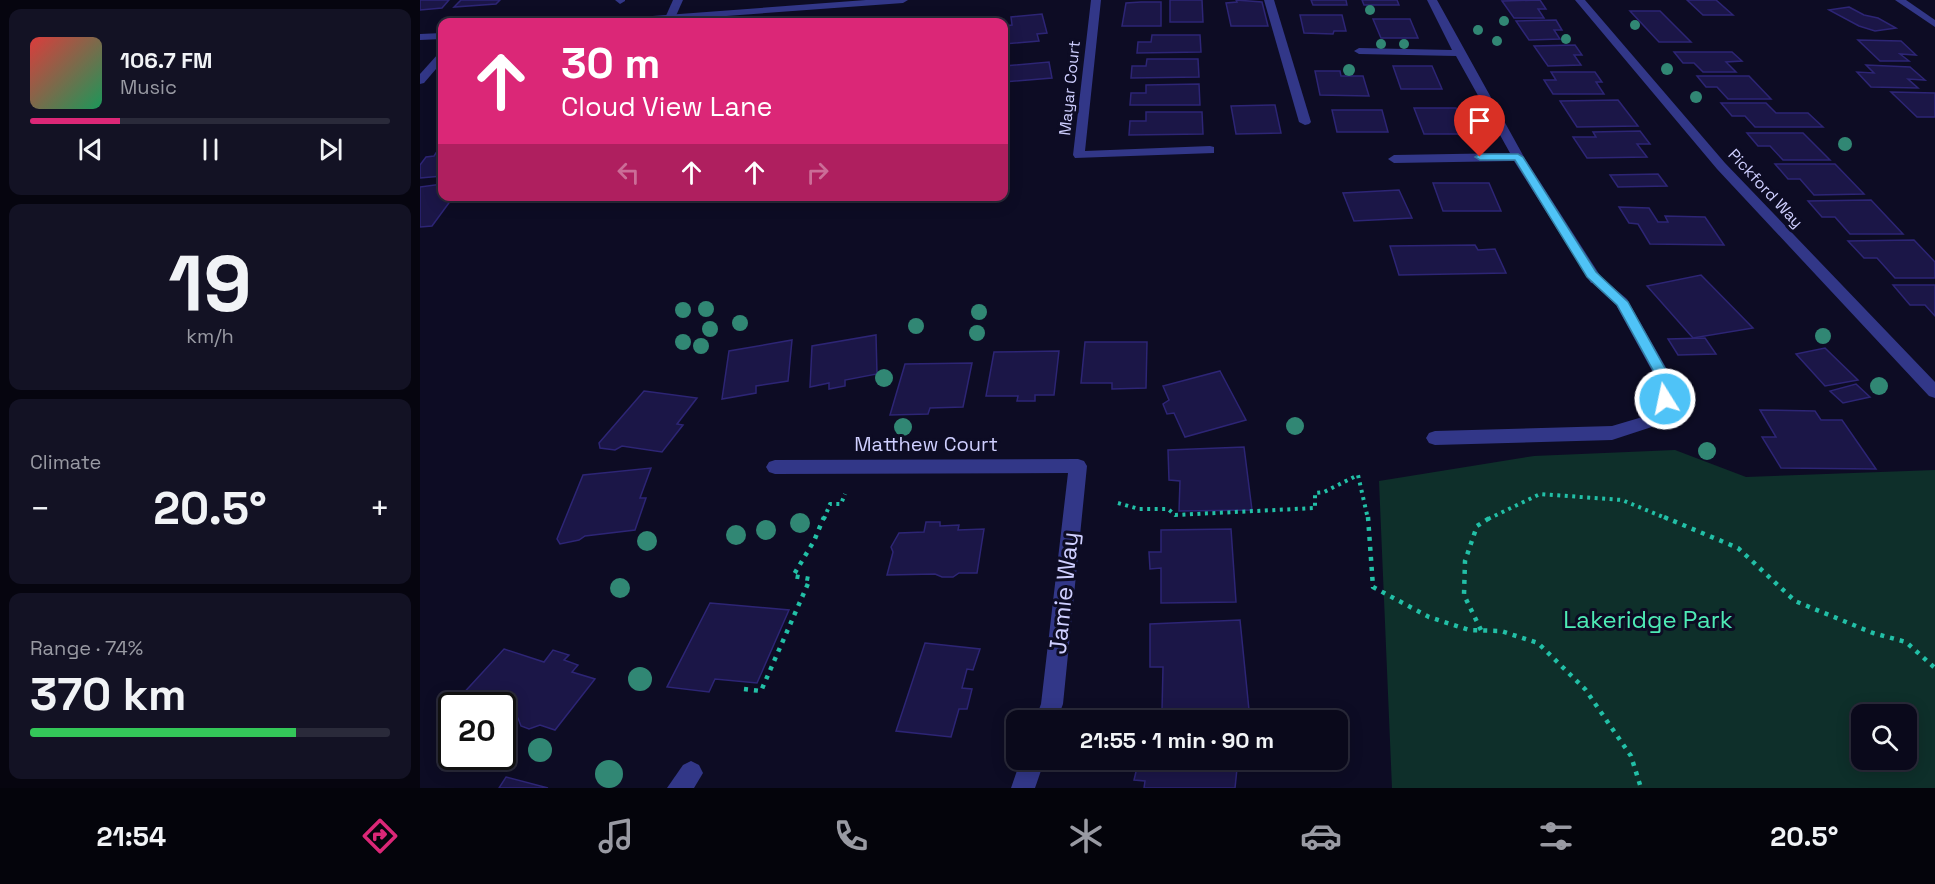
<!DOCTYPE html>
<meta charset="utf-8">
<style>
body{margin:0;font-family:"Space Grotesk",sans-serif;background:#131224;color:#f1f3f6;height:100vh;display:flex;flex-direction:column;font-size:22px;white-space:nowrap}
*{box-sizing:border-box;margin:0}
p{font-size:20px;color:#999aa3}
.icon{flex:none;width:33px;height:33px;fill:none;stroke:currentColor;stroke-width:2;stroke-linecap:round;stroke-linejoin:round}
.map{position:relative;flex:1;overflow:hidden}
.details{display:flex;flex-direction:column;gap:9px;padding:9px;background:#06050f;width:420px}
.details>*{flex:none}
.top-card{position:absolute;left:18px;top:18px;width:570px;height:183px;border-radius:12px;box-shadow:0 3px 15px #0003,0 0 0 2px #2a2a3a;background:#db2777;color:#fff;overflow:hidden}
.controls{position:absolute;left:1431px;top:704px;display:grid;gap:12px}
.controls a{display:grid;place-items:center;width:66px;height:66px;border-radius:12px;background:#0a091b;box-shadow:0 3px 15px #0003,0 0 0 2px #2a2a3a;font-size:30px}
.speed{position:absolute;left:18px;top:692px;display:flex;gap:12px;font-size:30px;font-weight:700;text-align:center}
.speed>*{display:grid;place-content:center;width:78px;height:78px;border-radius:50%;background:#0a091b;box-shadow:0 3px 15px #0003,0 0 0 2px #2a2a3a;line-height:1}
.speed .limit{border:3px solid #111;border-radius:9px;background:#fff;color:#111}
.pin{position:absolute;display:grid;place-items:center;width:51px;height:51px;color:#fff;margin:-62px -26px;border-radius:50% 50% 50% 0;rotate:-45deg;box-shadow:0 0 6px #0007}
.pin .icon{rotate:45deg}
.me{position:absolute;width:66px;margin:-33px;rotate:350deg;stroke-linejoin:round;filter:drop-shadow(0 0 4px #0008)}
.turn{display:flex;align-items:center;gap:21px;height:126px;padding:0 24px;font-size:27px}
.turn .icon{width:78px;height:78px;stroke-width:2.5}
.turn b{display:block;font-size:42px;line-height:51px}
.lanes{display:flex;align-items:center;height:57px;padding:0 24px;background:#0003;justify-content:center;gap:30px;direction:ltr}
.lanes .off{opacity:.35}
.big{font-size:45px;font-weight:700;line-height:1.1}
.details .tile{flex:1;display:flex;flex-direction:column;justify-content:center;gap:9px;min-width:0;padding:0 21px;border-radius:12px;background:#131224}
.details .dial{align-items:center;gap:0}
.dial b{font-size:78px;line-height:1}
.song{display:flex;align-items:center;gap:18px}
.cover{width:72px;height:72px;border-radius:9px;background:linear-gradient(135deg,hsl(0 70% 55%),hsl(150 70% 35%))}
.played{height:6px;border-radius:3px;background:linear-gradient(90deg,#db2777 25%,#2a2a3a 25%)}
.keys{display:flex;justify-content:space-around;direction:ltr}
.heat{display:flex;justify-content:space-between;align-items:center;font-size:33px;direction:ltr}
.charge{height:9px;border-radius:4px;background:linear-gradient(90deg,#34c759 74%,#2a2a3a 0)}
.trip{position:absolute;left:586px;top:710px;width:342px;height:60px;border-radius:12px;background:#0a091b;box-shadow:0 3px 15px #0003,0 0 0 2px #2a2a3a;font-weight:700;line-height:60px;text-align:center}
.menu{display:flex;height:96px;justify-content:space-around;align-items:center;background:#04040b;color:#999aa3}
.menu .icon{width:42px;height:42px}
.menu .on{color:#db2777}
.menu b{font-size:27px;color:#f1f3f6}
main{display:flex;flex:1;min-height:0}
.map>svg:first-child{display:block}
.green{fill:#0e2f2a;fill-rule:evenodd}
.building{fill:#1b1647;stroke:#2d2575;stroke-width:1.5}
.lines{fill:none;stroke-linecap:round;stroke-linejoin:round}
.path-far1{stroke:#22c0a7;stroke-width:4;stroke-dasharray:3 4.5;stroke-linecap:butt}
.path{stroke:#22c0a7;stroke-width:4.5;stroke-dasharray:4 6;stroke-linecap:butt}
.service{fill:#323788;fill-rule:evenodd}
.minor{fill:#323788;fill-rule:evenodd}
.tertiary{fill:#323788;fill-rule:evenodd}
.tree{fill:#318774}
.route{fill:#4fc3f7;stroke:#337fa1;stroke-width:1.5}
.labels{text-anchor:middle;stroke-width:6;stroke-linejoin:round;paint-order:stroke}
.far-street-label{font-size:16px;fill:#cfcfff;stroke:#0d0c24}
.street-label{font-size:20px;fill:#cfcfff;stroke:#0d0c24}
.near-street-label{font-size:24px;fill:#cfcfff;stroke:#0d0c24}
.near-park-label{font-size:24px;fill:#4eebb5;stroke:#0d0c24}
</style>
<main>
<section class="details">
<div class="tile">
<div class="song"><i class="cover"></i><div><b>106.7 FM</b><p>Music</p></div></div>
<div class="played"></div>
<div class="keys"><svg class="icon" aria-label="previous" viewBox="0 0 24 24"><path d="M18 5L8 12l10 7zM5 5v14"/></svg><svg class="icon" aria-label="pause" viewBox="0 0 24 24"><path d="M8 5v14M16 5v14"/></svg><svg class="icon" aria-label="next" viewBox="0 0 24 24"><path d="M6 5l10 7-10 7zM19 5v14"/></svg></div>
</div>
<div class="tile dial"><b>19</b><p>km/h</p></div>
<div class="tile"><p>Climate</p>
<div class="heat"><a>−</a><b class="big">20.5°</b><a>+</a></div>
</div>
<div class="tile"><p>Range · 74%</p><b class="big">370 km</b><div class="charge"></div></div>
</section>
<div class="map">
<svg width="1515" height="788" viewBox="0 0 1515 788">
<rect width="100%" height="100%" fill="#0d0c24"/>
<!-- green -->
<path class="green" d="M1255,450L1326,477L1515,470V788H972L959,481L1114,456ZM1442,714H1486V759H1442Z"/>
<!-- building -->
<g class="building">
<path d="M0,0H29L22,8L0,10Z"/>
<path d="M41,0H80L76,4L34,7Z"/>
<path d="M750,0H782L783,22H750Z"/>
<path d="M816,0L842,2L848,26H811L806,3L817,2Z"/>
<path d="M891,0H926L927,5H893Z"/>
<path d="M942,0H977L979,5H944Z"/>
<path d="M1120,0L1126,9H1118L1124,18H1094L1082,1Z"/>
<path d="M1267,0H1296L1313,15H1283Z"/>
<path d="M721,2H741V26H702L706,3Z"/>
<path d="M1429,7L1444,15L1458,18L1476,28L1455,31L1439,26L1409,10Z"/>
<path d="M1210,11H1240L1271,42H1239Z"/>
<path d="M622,14L627,33L617,34L619,41L584,44V26L592,25L591,17Z"/>
<path d="M880,15H922L926,31H914L913,34L884,33Z"/>
<path d="M953,19H990L998,38H961Z"/>
<path d="M1136,20L1142,30H1134L1140,39L1109,40L1096,21Z"/>
<path d="M732,35H780L781,52L717,53L718,42H731Z"/>
<path d="M1438,40L1481,41L1496,55L1480,54L1489,61H1460Z"/>
<path d="M1155,45L1162,55H1154L1161,65L1128,66L1114,46Z"/>
<path d="M1254,52H1312L1322,61L1306,62L1316,72H1283L1274,63H1263Z"/>
<path d="M727,59H778L779,77L711,78L712,66H726Z"/>
<path d="M629,62L632,78L584,82V66Z"/>
<path d="M1446,65L1490,67L1505,80L1488,79L1498,88L1451,87L1437,72L1454,73Z"/>
<path d="M973,66H1012L1022,89H981Z"/>
<path d="M895,71H920L921,76H943L949,96L900,95Z"/>
<path d="M1131,72H1175L1182,82H1176L1184,94H1133L1124,80H1136Z"/>
<path d="M1277,76H1329L1351,99H1308L1297,87H1286Z"/>
<path d="M779,84L780,105H710L711,93H726V85Z"/>
<path d="M1471,92L1515,93V117H1497Z"/>
<path d="M1198,100L1218,126L1157,127L1140,101Z"/>
<path d="M1301,103H1346L1356,113H1388L1403,127H1335L1325,116H1312Z"/>
<path d="M855,105L861,133L816,134L811,106Z"/>
<path d="M994,108H1036L1047,134H1004Z"/>
<path d="M912,110H962L968,132H917Z"/>
<path d="M726,112H782L783,134L709,135L710,121H726Z"/>
<path d="M1220,131L1230,144H1217L1227,157L1167,158L1153,137H1176L1173,132Z"/>
<path d="M1327,133H1383L1410,160H1363L1350,146H1338Z"/>
<path d="M22,144V176L0,178V165L6,157L14,156Z"/>
<path d="M1355,164H1415L1444,194L1394,195L1380,179H1368Z"/>
<path d="M1238,174L1247,186L1198,187L1190,175Z"/>
<path d="M1013,183H1069L1081,211H1023Z"/>
<path d="M22,184V196H34L12,226L0,227V187Z"/>
<path d="M979,190L992,218L934,221L923,193Z"/>
<path d="M1451,200L1483,234H1430L1415,217H1402L1388,201Z"/>
<path d="M1199,207L1229,208L1238,222H1248L1245,216L1285,217L1304,245L1230,244L1218,224L1209,223Z"/>
<path d="M1494,240L1515,262V278H1475L1457,258H1444L1428,241Z"/>
<path d="M1055,245L1058,250L1075,249L1086,273L979,275L970,246Z"/>
<path d="M1281,275L1333,328L1273,338L1227,286Z"/>
<path d="M1473,285H1515V316L1505,305H1490Z"/>
<path d="M456,335L457,374L425,380V386L409,389V383L390,387L392,346Z"/>
<path d="M1285,338L1296,354L1258,355L1248,339Z"/>
<path d="M372,340L368,381L336,386V393L302,399L309,351Z"/>
<path d="M665,342H727L726,388L692,389V383H661Z"/>
<path d="M1405,348L1438,380L1405,386L1376,354Z"/>
<path d="M639,351L634,395H615V401H597L598,396H566L574,352Z"/>
<path d="M552,363L543,407L510,408L508,414L470,415L485,364Z"/>
<path d="M800,371L826,420L765,437L754,413L747,414L743,404L749,400L743,386Z"/>
<path d="M1436,384L1450,397L1423,403L1410,391Z"/>
<path d="M224,391L277,398L257,424L263,425L242,452L202,446L195,450L180,448L179,443Z"/>
<path d="M1340,410L1395,411L1401,420H1422L1456,469L1361,468L1342,437H1356Z"/>
<path d="M824,447L832,510L759,511L760,481L749,480L748,450Z"/>
<path d="M231,468L220,498H226L215,530L165,536L159,540L140,544L137,539L163,475Z"/>
<path d="M506,522H520V526L539,525L538,530L564,529L557,573H539L533,577H522L515,574L467,575L473,552L471,547L479,533L504,532Z"/>
<path d="M811,529L816,602L741,603V568L730,569L729,552H741V530Z"/>
<path d="M290,603L369,610L337,683L295,679L289,692L247,687Z"/>
<path d="M820,620L829,710L742,711L743,667H730V624Z"/>
<path d="M505,643L560,649L553,670L547,669L542,688L552,689L547,709H539L531,737L476,731Z"/>
<path d="M84,649L124,662L133,650L149,655L144,660L158,665L152,672L175,679L135,730L120,725L109,729L101,726L98,718L82,712V705H62L40,697Z"/>
<path d="M719,759H818L815,788H724L725,781L714,780Z"/>
<path d="M86,777L128,788H79Z"/>
</g>
<g class="lines">
<!-- path-far1 -->
<g class="path-far1">
<path d="M698,503L719,509H748L755,515L895,508V493L904,492L938,475L948,519"/>
<path d="M404,519L410,504H421L425,494"/>
<path d="M1068,519L1120,494L1202,500L1248,519"/>
</g>
<!-- path -->
<g class="path">
<path d="M948,517L953,587L1009,617L1049,630L1081,631L1118,643L1165,689L1211,756L1221,788"/>
<path d="M1244,517L1318,548L1375,601L1453,633L1486,642L1515,668"/>
<path d="M1061,630L1044,595L1045,561L1057,526L1071,517"/>
<path d="M324,689L341,691L390,579L373,576L394,541L404,517"/>
</g>
<!-- service -->
<g class="service">
<path d="M195,0H205V1L200,4Z"/>
<path d="M253,0H263L255,18L250,21L245,18Z"/>
<path d="M844,0H854L891,122L889,124L885,125L879,122Z"/>
<path d="M1176,275L1181,277L1207,299L1253,380L1252,417L1250,421L1192,440L1015,445L1009,443L1006,438L1009,433L1015,431L1192,426L1236,413L1237,380L1196,305L1169,280Z"/>
</g>
<!-- minor -->
<g class="minor">
<path d="M671,0H681L665,151L790,146L794,147V153L655,158L653,155Z"/>
<path d="M1007,0H1017L1104,157L1183,280L1181,283H1171L1094,161L974,163L968,159L974,155L1090,153L1036,56L939,54L934,51L939,48L1032,50Z"/>
<path d="M1155,0H1165L1305,163L1515,382V398L1509,396L1297,169Z"/>
<path d="M1475,0H1486L1515,20V27Z"/>
<path d="M22,53V62L4,83L0,84V74L18,54Z"/>
<path d="M658,459L664,461L667,466L643,704L637,720H615L621,704L648,473L355,474L349,472L346,467L349,462L355,460Z"/>
<path d="M601,759H625L615,788H591Z"/>
<path d="M271,761L279,765L283,773L274,788H247L263,765Z"/>
</g>
<!-- tertiary -->
<g class="tertiary">
<path d="M446,0H488L483,3L224,22H187L192,19Z"/>
<path d="M22,33V39L0,40V34Z"/>
</g>
</g>
<!-- trees -->
<g class="tree">
<circle cx="950" cy="10" r="5"/>
<circle cx="1084" cy="21" r="5"/>
<circle cx="1215" cy="25" r="5"/>
<circle cx="1058" cy="30" r="5"/>
<circle cx="1146" cy="39" r="5"/>
<circle cx="1077" cy="41" r="5"/>
<circle cx="961" cy="44" r="5"/>
<circle cx="984" cy="44" r="5"/>
<circle cx="1247" cy="69" r="6"/>
<circle cx="929" cy="70" r="6"/>
<circle cx="1276" cy="97" r="6"/>
<circle cx="1425" cy="144" r="7"/>
<circle cx="286" cy="309" r="8"/>
<circle cx="263" cy="310" r="8"/>
<circle cx="559" cy="312" r="8"/>
<circle cx="320" cy="323" r="8"/>
<circle cx="496" cy="326" r="8"/>
<circle cx="290" cy="329" r="8"/>
<circle cx="557" cy="333" r="8"/>
<circle cx="1403" cy="336" r="8"/>
<circle cx="263" cy="342" r="8"/>
<circle cx="281" cy="346" r="8"/>
<circle cx="464" cy="378" r="9"/>
<circle cx="1459" cy="386" r="9"/>
<circle cx="875" cy="426" r="9"/>
<circle cx="483" cy="427" r="9"/>
<circle cx="1287" cy="451" r="9"/>
<circle cx="380" cy="523" r="10"/>
<circle cx="346" cy="530" r="10"/>
<circle cx="316" cy="535" r="10"/>
<circle cx="227" cy="541" r="10"/>
<circle cx="200" cy="588" r="10"/>
<circle cx="220" cy="679" r="12"/>
<circle cx="120" cy="750" r="12"/>
<circle cx="189" cy="774" r="14"/>
</g>
<!-- route -->
<path class="route" d="M1098,154L1103,157L1176,272L1208,302L1252,381L1249,402L1245,404L1238,399L1239,381L1197,305L1167,277L1095,160H1060L1055,157L1060,154Z"/>
<g class="labels">
<!-- far-street labels -->
<g class="far-street-label">
<text transform="translate(649 88) rotate(-84)" y="6">Mayar Court</text>
<text transform="translate(1346 188) rotate(47)" y="6">Pickford Way</text>
</g>
<!-- street labels -->
<g class="street-label">
<text x="506" y="451">Matthew Court</text>
</g>
<!-- near-street labels -->
<g class="near-street-label">
<text transform="translate(644 593) rotate(-84)" y="8">Jamie Way</text>
</g>
<!-- near-park labels -->
<g class="near-park-label">
<text x="1228" y="628">Lakeridge Park</text>
</g>
</g>
</svg>
<div class="controls">
<a><svg class="icon" aria-label="search" viewBox="0 0 24 24"><circle cx="10" cy="10" r="6"/><path d="M15 15l6 6"/></svg></a>
</div>
<div class="speed"><div class="limit">20</div></div>
<div class="pin" style="left:1060px;top:157px;background:#d93025"><svg class="icon" aria-label="arrive" viewBox="0 0 24 24"><path d="M6 21V4h12l-3 4 3 4H6"/></svg></div>
<svg class="me" style="left:1245px;top:399px" viewBox="-20 -20 40 40"><circle r="17" fill="#4fc3f7" stroke="#fff" stroke-width="3"/><path d="M0-11L8 9 0 5-8 9z" fill="#fff"/></svg>
<div class="trip">21:55 · 1 min · 90 m</div>
<div class="top-card">
<div class="turn"><svg class="icon" aria-label="ahead" viewBox="0 0 24 24"><path d="M12 20V5M6 11l6-6 6 6"/></svg><div><b>30 m</b>Cloud View Lane</div></div>
<div class="lanes"><svg class="icon off" aria-label="left" viewBox="0 0 24 24"><path d="M17 20v-9H6M10 6l-5 5 5 5"/></svg><svg class="icon" aria-label="ahead" viewBox="0 0 24 24"><path d="M12 20V5M6 11l6-6 6 6"/></svg><svg class="icon" aria-label="ahead" viewBox="0 0 24 24"><path d="M12 20V5M6 11l6-6 6 6"/></svg><svg class="icon off" aria-label="right" viewBox="0 0 24 24"><path d="M7 20v-9h11M14 6l5 5-5 5"/></svg></div>
</div>
</div>
</main>
<nav class="menu">
<b>21:54</b>
<svg class="icon on" aria-label="directions" viewBox="0 0 24 24"><path d="M12 3l9 9-9 9-9-9zM9 14v-3h6M13 9l2 2-2 2"/></svg>
<svg class="icon" aria-label="music" viewBox="0 0 24 24"><path d="M9 18V5l10-2v13"/><circle cx="6" cy="18" r="3"/><circle cx="16" cy="16" r="3"/></svg>
<svg class="icon" aria-label="phone" viewBox="0 0 24 24"><path d="M5 4h4l2 5-3 2q2 4 5 5l2-3 5 2v4C11 20 4 13 5 4z"/></svg>
<svg class="icon" aria-label="climate" viewBox="0 0 24 24"><path d="M12 3v18M4 7l16 10M4 17L20 7"/></svg>
<svg class="icon" aria-label="car" viewBox="0 0 24 24"><path d="M5 17H2v-5l4-1 3-4h7l3 4 3 1v5h-3M9 17h6M6 11h13"/><circle cx="7" cy="17" r="2"/><circle cx="17" cy="17" r="2"/></svg>
<svg class="icon" aria-label="filters" viewBox="0 0 24 24"><path d="M4 7h16M4 17h16"/><circle cx="9" cy="7" r="2"/><circle cx="15" cy="17" r="2"/></svg>
<b>20.5°</b>
</nav>
